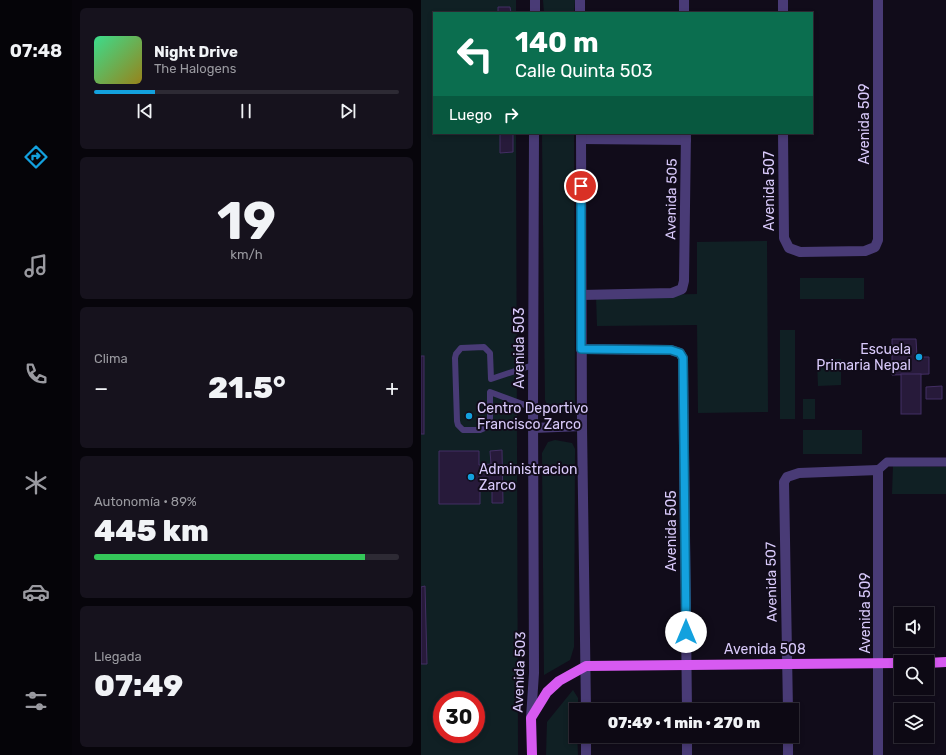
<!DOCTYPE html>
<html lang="es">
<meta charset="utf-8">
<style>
body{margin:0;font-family:Rubik,sans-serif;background:#16121d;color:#f1f3f6;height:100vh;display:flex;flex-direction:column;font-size:15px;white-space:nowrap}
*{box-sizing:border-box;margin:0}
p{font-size:13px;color:#9a9aa0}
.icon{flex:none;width:22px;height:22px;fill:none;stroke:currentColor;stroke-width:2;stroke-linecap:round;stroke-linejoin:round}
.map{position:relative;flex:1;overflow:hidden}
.side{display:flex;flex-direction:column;gap:8px;padding:8px;background:#07050b;width:349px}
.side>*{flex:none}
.hud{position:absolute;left:12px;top:12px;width:380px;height:122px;border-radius:0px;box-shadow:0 2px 6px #0003,0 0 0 1px #2d2a34;background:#0b6e4f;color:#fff;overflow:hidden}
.controls{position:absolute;left:473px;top:607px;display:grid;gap:8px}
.controls a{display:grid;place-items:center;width:40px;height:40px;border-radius:0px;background:#0d0914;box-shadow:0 2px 6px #0003,0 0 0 1px #2d2a34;font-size:20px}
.speed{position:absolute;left:12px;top:691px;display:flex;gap:8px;font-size:20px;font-weight:700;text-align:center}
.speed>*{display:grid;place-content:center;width:52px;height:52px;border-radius:50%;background:#0d0914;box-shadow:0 2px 6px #0003,0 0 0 1px #2d2a34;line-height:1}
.speed .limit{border:6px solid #d22;background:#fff;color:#111}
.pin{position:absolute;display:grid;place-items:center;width:34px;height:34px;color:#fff;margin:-17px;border:2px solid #fff;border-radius:50%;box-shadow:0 1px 4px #0007}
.me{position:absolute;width:44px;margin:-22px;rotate:0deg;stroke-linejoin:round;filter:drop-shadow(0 0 3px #0008)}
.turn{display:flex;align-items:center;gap:14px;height:84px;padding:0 16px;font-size:18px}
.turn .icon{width:52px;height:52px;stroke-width:2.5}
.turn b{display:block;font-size:28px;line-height:34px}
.then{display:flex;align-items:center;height:38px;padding:0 16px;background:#0003;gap:8px;font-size:15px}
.big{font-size:30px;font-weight:800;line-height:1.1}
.side .widget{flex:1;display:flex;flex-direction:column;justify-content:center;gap:6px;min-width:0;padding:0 14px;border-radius:6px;background:#16121d}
.side .dial{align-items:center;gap:0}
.dial b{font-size:52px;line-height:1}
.song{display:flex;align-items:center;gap:12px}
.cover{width:48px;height:48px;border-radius:6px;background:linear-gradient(135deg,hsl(150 70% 55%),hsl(50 70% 35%))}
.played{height:4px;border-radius:2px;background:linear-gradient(90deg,#13a1de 20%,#2d2a34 20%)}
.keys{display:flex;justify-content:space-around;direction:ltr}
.heat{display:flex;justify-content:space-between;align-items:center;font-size:22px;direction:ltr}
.charge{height:6px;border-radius:3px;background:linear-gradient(90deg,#34c759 89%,#2d2a34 0)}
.trip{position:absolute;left:148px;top:703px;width:230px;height:40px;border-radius:0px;background:#0d0914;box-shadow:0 2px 6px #0003,0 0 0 1px #2d2a34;font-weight:800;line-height:40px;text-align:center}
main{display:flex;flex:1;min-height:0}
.tabs{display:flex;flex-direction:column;width:72px;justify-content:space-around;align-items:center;background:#050408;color:#9a9aa0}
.tabs .icon{width:28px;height:28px}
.tabs .active{color:#13a1de}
.tabs b{font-size:18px;color:#f1f3f6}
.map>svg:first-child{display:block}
.green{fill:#102024;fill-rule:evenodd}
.building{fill:#271a3a;stroke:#432e64}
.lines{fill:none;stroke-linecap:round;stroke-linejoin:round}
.service{stroke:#493b76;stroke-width:6}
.pedestrian{stroke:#493b76;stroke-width:9}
.minor{stroke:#493b76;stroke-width:10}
.tertiary{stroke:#493b76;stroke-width:10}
.primary{stroke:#d75af1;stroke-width:10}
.route-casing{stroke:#0c6990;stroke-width:10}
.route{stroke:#13a1de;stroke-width:7}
.poi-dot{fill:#13a1de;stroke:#110c1a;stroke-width:1.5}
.labels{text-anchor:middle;stroke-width:4;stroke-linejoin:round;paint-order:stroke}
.street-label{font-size:14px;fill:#d9cafb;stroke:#110c1a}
.poi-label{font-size:14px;fill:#d9cafb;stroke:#110c1a;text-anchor:start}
</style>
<main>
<nav class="tabs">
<b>07:48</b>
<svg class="icon active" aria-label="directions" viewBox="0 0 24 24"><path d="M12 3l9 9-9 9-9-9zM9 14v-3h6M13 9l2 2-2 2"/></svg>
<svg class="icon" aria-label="music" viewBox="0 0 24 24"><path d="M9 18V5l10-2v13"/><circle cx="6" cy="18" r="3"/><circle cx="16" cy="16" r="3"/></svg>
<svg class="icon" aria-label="phone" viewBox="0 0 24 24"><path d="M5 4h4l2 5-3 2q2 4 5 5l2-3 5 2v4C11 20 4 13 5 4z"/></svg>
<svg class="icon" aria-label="climate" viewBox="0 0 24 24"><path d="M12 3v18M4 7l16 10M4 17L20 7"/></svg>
<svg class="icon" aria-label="car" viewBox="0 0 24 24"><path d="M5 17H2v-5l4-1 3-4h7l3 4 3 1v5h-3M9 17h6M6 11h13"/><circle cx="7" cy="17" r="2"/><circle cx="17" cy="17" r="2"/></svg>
<svg class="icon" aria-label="filters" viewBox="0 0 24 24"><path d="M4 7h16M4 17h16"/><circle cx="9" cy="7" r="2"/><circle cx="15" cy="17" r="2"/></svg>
</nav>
<section class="side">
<div class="widget">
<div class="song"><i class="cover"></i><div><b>Night Drive</b><p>The Halogens</p></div></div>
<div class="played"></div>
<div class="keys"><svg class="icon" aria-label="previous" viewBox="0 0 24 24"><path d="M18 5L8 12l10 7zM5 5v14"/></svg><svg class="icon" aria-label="pause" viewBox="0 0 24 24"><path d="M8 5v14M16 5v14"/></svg><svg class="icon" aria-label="next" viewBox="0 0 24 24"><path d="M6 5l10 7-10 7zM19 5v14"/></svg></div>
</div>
<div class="widget dial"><b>19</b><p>km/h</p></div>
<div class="widget"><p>Clima</p>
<div class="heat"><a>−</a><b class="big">21.5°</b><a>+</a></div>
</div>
<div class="widget"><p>Autonomía · 89%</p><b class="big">445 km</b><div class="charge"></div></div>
<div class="widget"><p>Llegada</p><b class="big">07:49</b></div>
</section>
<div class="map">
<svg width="525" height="755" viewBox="0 0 525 755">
<rect width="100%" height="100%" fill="#110c1a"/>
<!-- green -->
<g class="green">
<path d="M0,0H95V13H13V133H95L97,755H0ZM21,700H55V734H21Z"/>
<path d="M122,0H154L153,13H123Z"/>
<path d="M121,133H153L154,407C143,415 129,414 124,400Z"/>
<path d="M346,241L347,412L277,413L276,325L176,326L175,296L276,294V242Z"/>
<rect x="379" y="278" width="64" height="21"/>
<rect x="359" y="330" width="15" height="89"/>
<path d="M420,359V385L397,386L396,360Z"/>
<rect x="382" y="399" width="12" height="20"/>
<rect x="382" y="430" width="59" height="24"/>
<path d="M134,440L151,443L154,449L153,647L149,660L123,675L121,453L127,442Z"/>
<path d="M472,466L525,467V494H471Z"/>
<path d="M152,690L157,698V710H155L157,755H125L126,722Z"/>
</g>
<!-- building -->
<g class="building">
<path d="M77,7H89L90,13H77Z"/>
<path d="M79,133H92V152L79,153Z"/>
<path d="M471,339H495L496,357H508V374L471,375Z"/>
<rect x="0" y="356" width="3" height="78"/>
<rect x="480" y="374" width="20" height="40"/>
<path d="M521,386V399H505V387Z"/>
<path d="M81,450L82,503H71V490H59V504H18V451H58V465L70,464L69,451Z"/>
<path d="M4,586L6,664H0V587Z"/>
</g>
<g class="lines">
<!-- service -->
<path class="service" d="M112,408L69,392V420L66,427L59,430H42L37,425L36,421L34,358L35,354L40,348L63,347L69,353L70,379L112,365"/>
<!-- pedestrian -->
<path class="pedestrian" d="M457,470L466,462H525"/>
<!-- minor -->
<g class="minor">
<path d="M263,0V13"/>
<path d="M362,0V13"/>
<path d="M362,133L363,238L368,248L379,252L444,251L454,247L457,240V0"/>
<path d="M160,139L265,140"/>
<path d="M160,295L251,293L261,289L263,281L265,133"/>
<path d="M160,349L250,350L259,353L262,358L266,710"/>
<path d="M367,710L363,482L366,477L378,473L457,470V755"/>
<path d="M266,736V755"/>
<path d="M367,736V755"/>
</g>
<!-- tertiary -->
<g class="tertiary">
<path d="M114,0V13"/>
<path d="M159,0V13"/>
<path d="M160,133L161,426L165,710"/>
<path d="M112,428L161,426"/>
<path d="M110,718L113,673L112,408L113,133"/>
<path d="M165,755V736"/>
</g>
<!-- primary -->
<g class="primary">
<path d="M506,663L525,662"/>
<path d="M111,755L110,718L126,692L138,681L165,666L480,663"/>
</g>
</g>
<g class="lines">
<!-- route casing -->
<g class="route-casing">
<path id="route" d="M160,186V349L250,350L259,353L262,358L265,632"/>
</g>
<!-- route -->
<use href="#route" class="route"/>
</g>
<!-- markers -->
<g class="poi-dot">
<circle cx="498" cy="357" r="4"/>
<circle cx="48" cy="416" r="4"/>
<circle cx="50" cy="477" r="4"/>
</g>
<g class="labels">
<!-- street labels -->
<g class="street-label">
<text transform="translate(443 124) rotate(-90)" y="5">Avenida 509</text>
<text transform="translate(348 191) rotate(-90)" y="5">Avenida 507</text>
<text transform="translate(250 199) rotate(-89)" y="5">Avenida 505</text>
<text transform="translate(98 348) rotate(-90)" y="5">Avenida 503</text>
<text transform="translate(250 531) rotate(-90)" y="5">Avenida 505</text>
<text transform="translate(350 582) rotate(-91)" y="5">Avenida 507</text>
<text transform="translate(444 613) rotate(-90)" y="5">Avenida 509</text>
<text x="344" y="654">Avenida 508</text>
<text transform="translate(98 672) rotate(-88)" y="5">Avenida 503</text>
</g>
<!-- poi labels -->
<g class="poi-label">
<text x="490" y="354" text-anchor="end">Escuela<tspan x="490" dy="16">Primaria Nepal</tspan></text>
<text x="56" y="413">Centro Deportivo<tspan x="56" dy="16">Francisco Zarco</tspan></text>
<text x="58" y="474">Administracion<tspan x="58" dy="16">Zarco</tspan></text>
</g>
</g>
</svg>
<div class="controls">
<a><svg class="icon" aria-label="sound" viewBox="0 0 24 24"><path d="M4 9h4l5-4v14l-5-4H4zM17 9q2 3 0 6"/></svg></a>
<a><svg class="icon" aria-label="search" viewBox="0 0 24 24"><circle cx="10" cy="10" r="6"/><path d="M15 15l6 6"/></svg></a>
<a><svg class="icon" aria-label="layers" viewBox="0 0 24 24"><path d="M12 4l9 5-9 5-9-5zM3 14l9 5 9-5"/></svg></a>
</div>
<div class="speed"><div class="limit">30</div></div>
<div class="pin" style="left:160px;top:186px;background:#d93025"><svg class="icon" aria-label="arrive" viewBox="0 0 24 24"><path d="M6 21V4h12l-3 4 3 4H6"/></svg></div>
<svg class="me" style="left:265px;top:632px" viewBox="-20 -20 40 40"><circle r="19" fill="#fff"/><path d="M0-13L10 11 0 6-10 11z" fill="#13a1de"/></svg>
<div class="trip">07:49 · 1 min · 270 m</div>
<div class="hud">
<div class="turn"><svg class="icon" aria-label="left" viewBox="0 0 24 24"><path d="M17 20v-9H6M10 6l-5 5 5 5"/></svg><div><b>140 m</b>Calle Quinta 503</div></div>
<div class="then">Luego<svg class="icon" aria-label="right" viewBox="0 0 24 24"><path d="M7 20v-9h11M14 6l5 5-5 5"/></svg></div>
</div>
</div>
</main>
